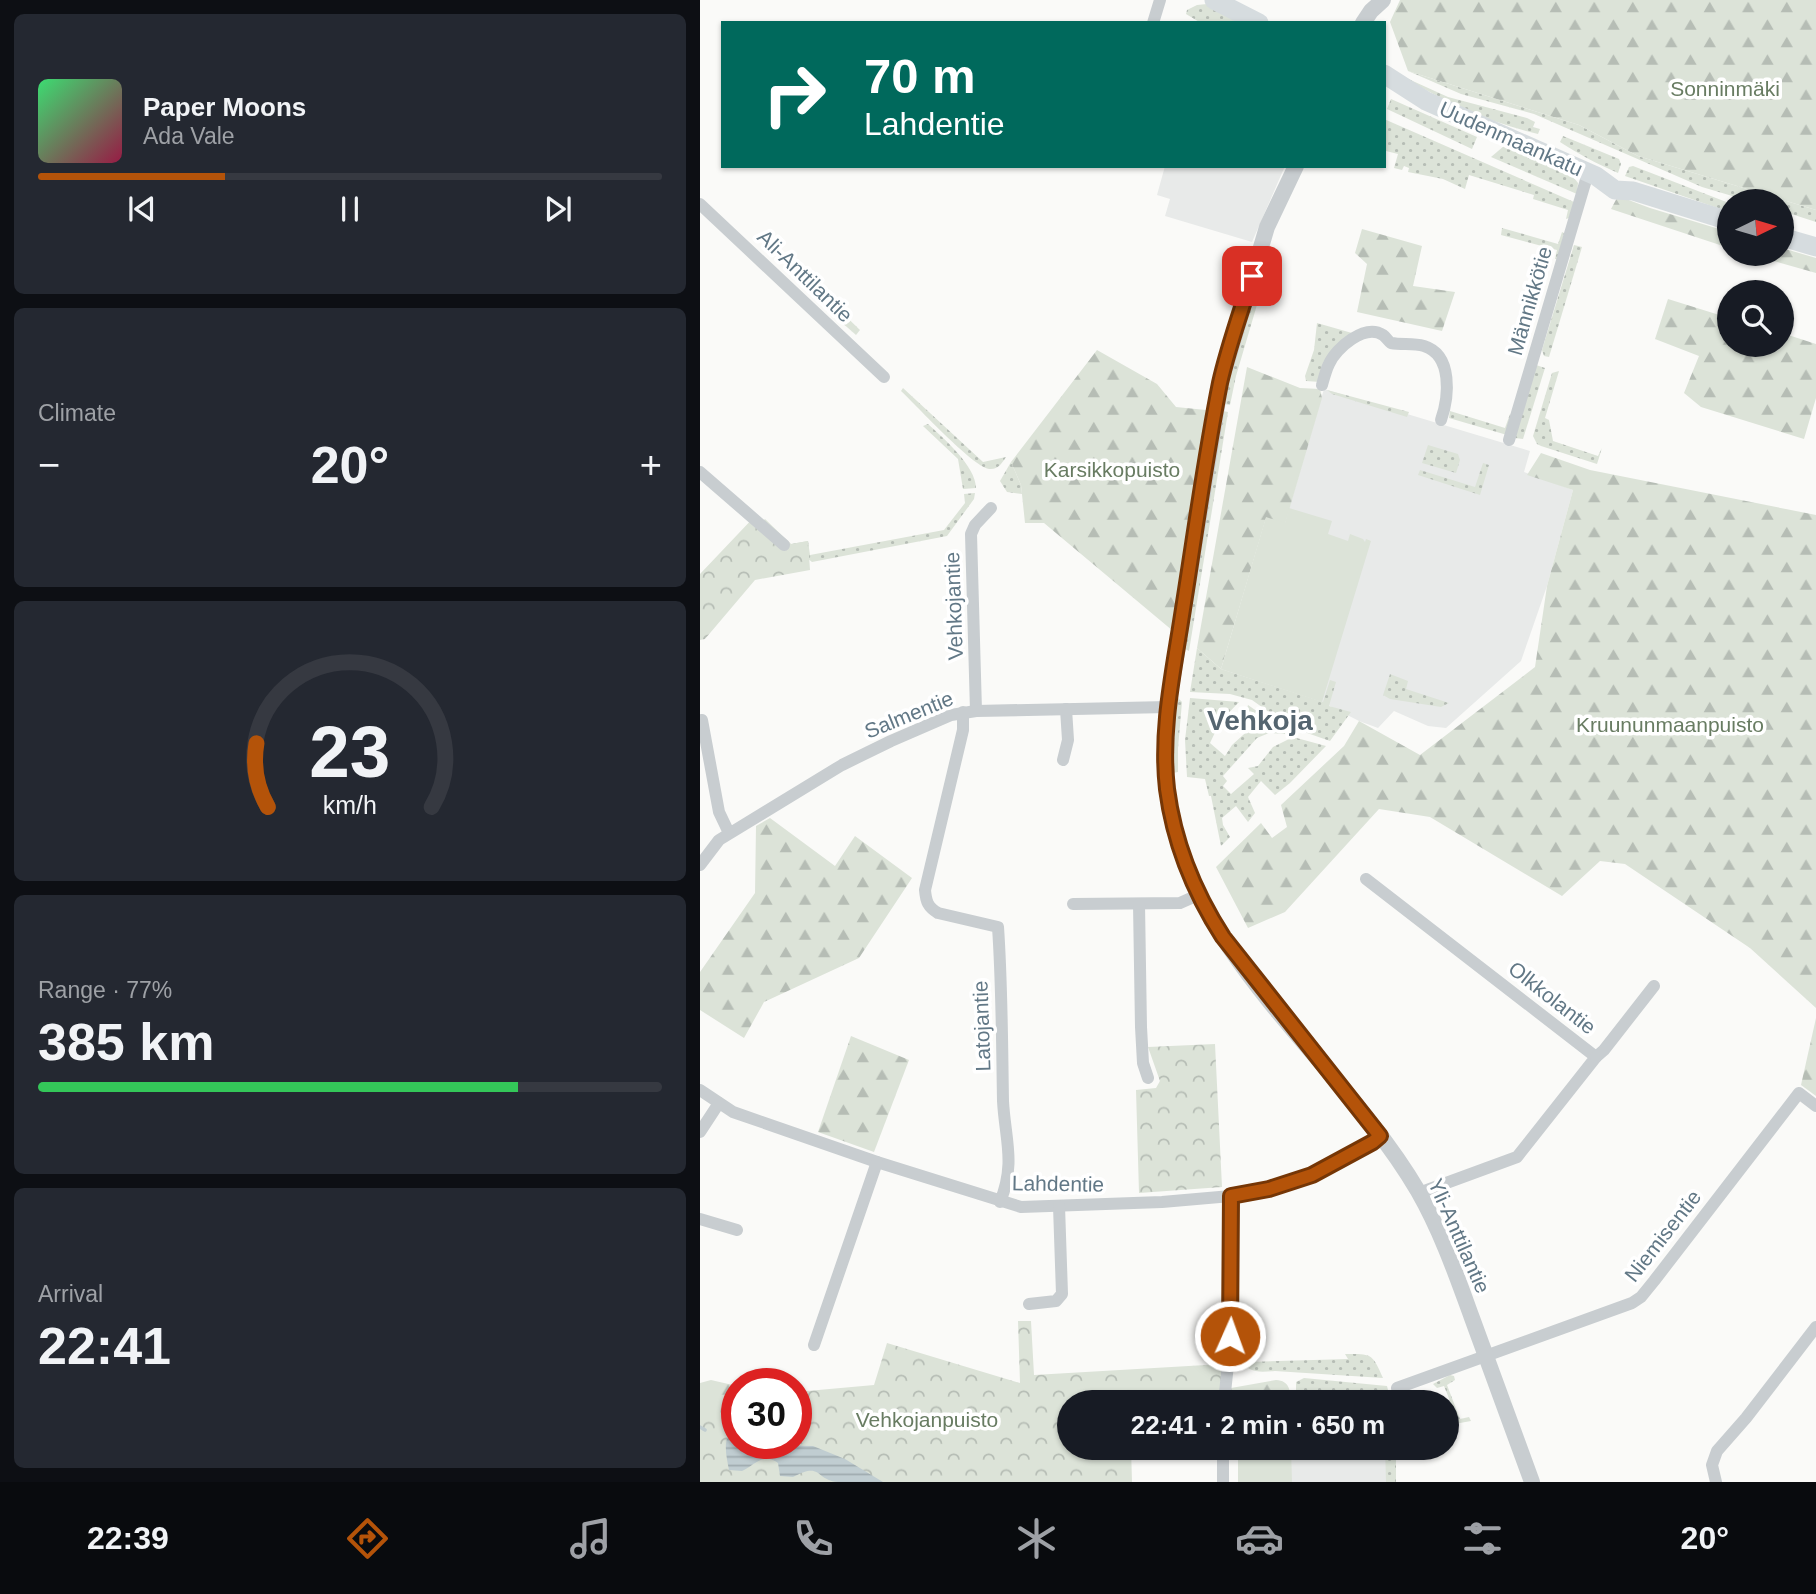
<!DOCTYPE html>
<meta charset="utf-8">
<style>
body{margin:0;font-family:Arial,sans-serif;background:#242831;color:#f1f3f6;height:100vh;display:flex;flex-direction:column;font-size:26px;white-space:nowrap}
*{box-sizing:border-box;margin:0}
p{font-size:23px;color:#9ea1a6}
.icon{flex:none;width:38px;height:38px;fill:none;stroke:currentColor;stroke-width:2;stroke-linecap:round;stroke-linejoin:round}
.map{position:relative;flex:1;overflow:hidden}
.side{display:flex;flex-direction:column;gap:14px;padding:14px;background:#0d0f14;width:700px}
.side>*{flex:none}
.top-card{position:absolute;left:21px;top:21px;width:665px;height:147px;border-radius:0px;box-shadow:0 2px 5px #0004;background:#00695c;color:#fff;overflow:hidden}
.needle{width:46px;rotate:85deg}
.controls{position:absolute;left:1017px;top:189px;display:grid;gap:14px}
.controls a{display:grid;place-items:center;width:77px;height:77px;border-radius:50%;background:#171b24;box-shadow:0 2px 5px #0004;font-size:35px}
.speed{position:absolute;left:21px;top:1368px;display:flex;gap:14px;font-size:35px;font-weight:700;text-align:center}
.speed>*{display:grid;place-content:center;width:91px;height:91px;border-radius:50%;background:#171b24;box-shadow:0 2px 5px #0004;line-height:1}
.speed .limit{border:10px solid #d22;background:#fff;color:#111}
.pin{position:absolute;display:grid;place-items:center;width:60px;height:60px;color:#fff;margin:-30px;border-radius:14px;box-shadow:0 4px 10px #0006}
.me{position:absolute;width:77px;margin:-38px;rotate:2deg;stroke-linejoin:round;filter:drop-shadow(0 0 5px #0008)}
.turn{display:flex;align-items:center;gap:24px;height:147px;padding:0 28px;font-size:32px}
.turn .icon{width:91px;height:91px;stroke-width:2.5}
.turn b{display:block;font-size:49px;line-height:60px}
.big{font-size:52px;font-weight:700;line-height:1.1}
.side .card{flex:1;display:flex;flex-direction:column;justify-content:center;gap:10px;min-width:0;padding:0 24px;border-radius:10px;background:#242831}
.side .dial{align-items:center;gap:0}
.dial svg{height:182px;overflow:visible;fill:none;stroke:#363941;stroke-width:7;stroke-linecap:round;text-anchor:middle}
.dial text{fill:#f1f3f6;stroke:none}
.song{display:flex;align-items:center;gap:21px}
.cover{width:84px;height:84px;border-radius:10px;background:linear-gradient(135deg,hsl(140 70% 55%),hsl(340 70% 35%))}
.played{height:7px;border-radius:4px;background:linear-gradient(90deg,#b45309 30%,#363941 30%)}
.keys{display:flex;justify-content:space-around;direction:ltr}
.heat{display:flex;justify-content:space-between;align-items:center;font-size:38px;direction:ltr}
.charge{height:10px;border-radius:5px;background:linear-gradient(90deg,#34c759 77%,#363941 0)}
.trip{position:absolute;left:357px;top:1390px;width:402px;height:70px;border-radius:35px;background:#171b24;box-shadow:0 2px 5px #0004;font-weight:700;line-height:70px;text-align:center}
.tab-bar{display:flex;height:112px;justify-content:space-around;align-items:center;background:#090b0e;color:#9ea1a6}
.tab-bar .icon{width:49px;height:49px}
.tab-bar .selected{color:#b45309}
.tab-bar b{font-size:32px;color:#f1f3f6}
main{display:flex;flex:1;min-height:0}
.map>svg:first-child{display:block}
.built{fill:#e8eae9}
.grass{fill:url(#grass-dots)}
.forest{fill:url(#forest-firs)}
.park{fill:url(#park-crowns)}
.pitch{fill:#dce3d8}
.water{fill:url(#water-rules)}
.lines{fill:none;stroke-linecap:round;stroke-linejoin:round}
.stream{stroke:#c0cdd1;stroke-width:3.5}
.minor{stroke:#c8cdd0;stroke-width:12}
.tertiary{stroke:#c8cdd0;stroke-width:16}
.secondary{stroke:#d6dcdf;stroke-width:19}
.route-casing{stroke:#753606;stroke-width:18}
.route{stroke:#b45309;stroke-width:12}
.labels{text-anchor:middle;stroke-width:7;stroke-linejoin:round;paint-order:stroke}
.park-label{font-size:21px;fill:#687c62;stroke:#fff}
.street-label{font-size:21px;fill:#627886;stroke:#fff}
.district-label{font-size:28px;font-weight:bold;fill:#556570;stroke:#fff}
</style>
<main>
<section class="side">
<div class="card">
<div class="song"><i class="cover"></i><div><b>Paper Moons</b><p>Ada Vale</p></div></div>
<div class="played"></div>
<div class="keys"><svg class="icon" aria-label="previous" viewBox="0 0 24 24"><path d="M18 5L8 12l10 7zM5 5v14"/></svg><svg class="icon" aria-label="pause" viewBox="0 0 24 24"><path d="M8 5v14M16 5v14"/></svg><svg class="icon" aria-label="next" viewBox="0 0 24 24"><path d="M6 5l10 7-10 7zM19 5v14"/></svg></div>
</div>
<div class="card"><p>Climate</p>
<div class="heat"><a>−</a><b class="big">20°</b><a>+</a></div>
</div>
<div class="card dial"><svg viewBox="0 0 100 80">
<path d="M14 69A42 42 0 1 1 86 69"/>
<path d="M14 69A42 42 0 0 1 9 41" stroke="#b45309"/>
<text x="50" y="56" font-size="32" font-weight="700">23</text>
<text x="50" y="72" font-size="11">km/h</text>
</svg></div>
<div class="card"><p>Range · 77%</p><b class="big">385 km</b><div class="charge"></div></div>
<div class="card"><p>Arrival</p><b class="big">22:41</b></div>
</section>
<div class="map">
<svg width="1116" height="1482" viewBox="0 0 1116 1482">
<defs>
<pattern id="grass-dots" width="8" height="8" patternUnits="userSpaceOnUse" patternTransform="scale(1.75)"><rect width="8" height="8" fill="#dce3d8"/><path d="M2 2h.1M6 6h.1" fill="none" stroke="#b6bdb5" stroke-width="1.8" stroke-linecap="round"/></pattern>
<pattern id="forest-firs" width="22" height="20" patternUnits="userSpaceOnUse" patternTransform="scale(1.75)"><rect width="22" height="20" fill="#dce3d8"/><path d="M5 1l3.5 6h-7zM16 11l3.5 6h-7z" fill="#b6bdb5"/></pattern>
<pattern id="park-crowns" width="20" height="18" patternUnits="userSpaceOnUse" patternTransform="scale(1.75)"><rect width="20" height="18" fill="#dce3d8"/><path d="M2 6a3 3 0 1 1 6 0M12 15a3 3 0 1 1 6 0" fill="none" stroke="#b6bdb5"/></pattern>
<pattern id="water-rules" width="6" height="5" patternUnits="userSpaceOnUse" patternTransform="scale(1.75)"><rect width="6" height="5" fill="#c0cdd1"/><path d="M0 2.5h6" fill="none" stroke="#9fabaf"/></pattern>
</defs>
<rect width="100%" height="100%" fill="#fafaf8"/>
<!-- built -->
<g class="built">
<path d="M465,166H585L552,242L465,216L470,199L457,195Z"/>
<path d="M624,389L830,451L824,472L873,490L847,586L821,661L746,728L728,726L694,711L678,728L659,721L622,702L521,669L585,523Z"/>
<path d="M538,1447H689L690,1482H538Z"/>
</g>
<!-- grass -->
<g class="grass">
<path d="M507,4L544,23H501L486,14L487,10L497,5Z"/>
<path d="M708,71L879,125L938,156L1116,210V222L1082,211V201H1049L1002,187L834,114L761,94Z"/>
<path d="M704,77L748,97L827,118L835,122L833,127L840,129L838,134C791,123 745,103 704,77Z"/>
<path d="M691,99L777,137L772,149L687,109Z"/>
<path d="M684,119L874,202L869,218L866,219L868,210L833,199L834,195L769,175L765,189L743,179L708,172L709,168L704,166L702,170L694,168L698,154L686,151Z"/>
<path d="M863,136L919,159L921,164L918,173C897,164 879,154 860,142Z"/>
<path d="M804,146L871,174L878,183L877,194L791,157Z"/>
<path d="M933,166L1029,203V212L925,176L929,167Z"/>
<path d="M802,228L858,244L862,232L864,233L858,259H855L857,250L801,235Z"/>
<path d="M874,245L882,247L849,357L844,356L842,350Z"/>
<path d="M569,249L572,250V254L536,376L530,405L524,404L538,347Z"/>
<path d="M129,300L160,330L156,335L123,306Z"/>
<path d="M617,323L652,333L620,382L606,381L605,376L614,350Z"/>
<path d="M836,365L845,368L823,439L815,438Z"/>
<path d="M859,371L845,418L849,420L853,441L898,456L902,448L897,464L841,446L837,444L833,436L852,373Z"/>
<path d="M203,388L283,462L306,457C302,463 298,470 289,469C272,466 217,406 201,391Z"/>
<path d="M627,390L709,412L707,417L632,394Z"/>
<path d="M523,411L528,412L489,651L485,649Z"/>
<path d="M750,411L805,428L810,414L812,416L807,435L749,418Z"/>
<path d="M228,424C243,438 276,466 276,488L263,489L258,459L223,426Z"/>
<path d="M728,445L758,454L760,460L756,473L722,463Z"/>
<path d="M311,462L321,485L322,494L307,492L300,481Z"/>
<path d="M783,463L789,465L780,495L718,475L720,470L775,487Z"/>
<path d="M275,493L274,499L247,536L112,562L63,521L65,519L91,544L108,541L110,555L244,530L265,503L264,494Z"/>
<path d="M497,648L521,669L623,702L630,680L636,682L629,706L651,712L630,741L590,727L552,700L530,694L490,692Z"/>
<path d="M690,674L708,681L706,689L749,703L741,707L690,699L683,695Z"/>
<path d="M478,698L482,702L478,748V772L473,773L474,718Z"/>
<path d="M490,698L539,702L520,722L510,743L525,756L532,745L553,726L545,717L548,705L585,731V734L569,733L557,738L523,776L527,781L523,786L531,794L554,774L548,768L558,766L573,747L593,737L626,746L590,783L575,795L561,781L548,797L555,813L548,822L536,806L522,818L523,825L530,837L521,846L511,796H509L505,779L487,777L485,740Z"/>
<path d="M645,1354C672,1354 672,1353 683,1378L575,1371C561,1372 546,1374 541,1358H545V1362L648,1359Z"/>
<path d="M750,1375L754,1376L755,1380L747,1385L760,1419L769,1417L771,1421L749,1425L748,1420L756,1416L744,1386L737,1388L733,1384Z"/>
<path d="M604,1378L687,1386L691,1402H596V1382Z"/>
<path d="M685,1447H696V1482H686Z"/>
</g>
<!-- forest -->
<g class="forest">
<path d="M700,0H1116V210L938,156L879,125L708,71L690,22Z"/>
<path d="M918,196L950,208L1029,232V248L911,209Z"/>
<path d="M662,229L722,246L713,286L755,292L742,331L657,312L667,264L655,253Z"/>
<path d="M1082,248L1116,258V273L1049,254H1082Z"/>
<path d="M968,299L1029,318V345H1082V333L1116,344V398L1104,439L1001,407L984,393L999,356L955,339Z"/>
<path d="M397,350L457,384L476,407L506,410L473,631L344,523H325L321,485L311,462Z"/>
<path d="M547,367L600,388L620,389L622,398L585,524L566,518L521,669L497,648Z"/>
<path d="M841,453L890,470L1116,515V1008L1050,948L925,864L900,861L862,896L730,817L679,809L585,912L548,928L516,867L561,823L572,838L587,827L581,805L644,746L659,721L720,755L835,667L847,586L873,490L827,475Z"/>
<path d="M70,818L135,866L155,836L212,878L159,958L64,1002L44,1038L0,1010V972L55,893L56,826Z"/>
<path d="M1116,1018V1096L1101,1085Z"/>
<path d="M151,1036L209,1060L174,1152L118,1132Z"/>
<path d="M11,1380L37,1386V1410L0,1435V1383Z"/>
<path d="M576,1380C590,1381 590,1390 591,1402H530L531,1388Z"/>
</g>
<!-- park -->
<g class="park">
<path d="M56,515L91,544L108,541L110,570L55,580L5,639L0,640V574Z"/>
<path d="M515,1044L522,1187L439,1193L436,1090L456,1088L460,1081L448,1047Z"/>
<path d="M318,1321H331L334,1375L523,1364L521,1391L498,1402H369V1447H431L432,1482H0V1400L37,1397V1444H96V1392L174,1385L187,1343L320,1383Z"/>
</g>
<!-- pitch -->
<g class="pitch">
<path d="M589,508L632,521L628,534L648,541L650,534L663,539L665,542L666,539L671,541L622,702L521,669L566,517L585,523Z"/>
<path d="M538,1447H591L592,1482H538Z"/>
</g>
<!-- water -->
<path class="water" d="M37,1426V1444L113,1446L145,1459L183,1482C168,1482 152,1482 138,1482C115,1480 122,1461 93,1477L80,1476L78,1463C63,1452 55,1465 42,1471L29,1470C26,1454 21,1436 37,1426Z"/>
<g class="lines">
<!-- stream -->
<path class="stream" d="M0,1427L5,1430"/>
<!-- minor -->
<g class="minor">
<path d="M453,23L460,0"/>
<path d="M0,204L184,377"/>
<path d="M622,385C624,378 626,370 629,364C636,348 665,323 683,335C686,337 688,341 691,343C702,345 713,343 724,346C753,355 749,397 741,420"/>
<path d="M809,440L888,173"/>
<path d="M0,472L84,545"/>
<path d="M276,711L271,534L275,525L291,508"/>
<path d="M263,712V730L225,890C226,902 228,907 238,913L298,927C302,985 302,1043 303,1101C305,1139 316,1163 300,1202"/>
<path d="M2,720L19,812L29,833"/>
<path d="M363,760L368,740L366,709"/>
<path d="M0,865L19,840L142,765L191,741L251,715L276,711L468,707"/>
<path d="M666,879L896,1057L817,1157L719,1193"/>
<path d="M373,904L480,903L498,895"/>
<path d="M439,904L441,1027L443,1063L448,1078"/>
<path d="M896,1057L904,1050L954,986"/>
<path d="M0,1090L33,1112L177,1162L321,1207L462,1202L531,1196L569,1189L612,1175L673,1142L680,1136"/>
<path d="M0,1132L19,1103"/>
<path d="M0,1219L37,1230"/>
<path d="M329,1304L356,1301L362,1294L359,1206"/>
<path d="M114,1345L177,1162"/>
<path d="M697,1388L932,1303L941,1297L954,1281L1099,1093L1116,1106"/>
<path d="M524,1402L529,1355L531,1196"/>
<path d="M523,1482V1447"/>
<path d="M1016,1482L1012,1465L1017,1451L1046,1418L1116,1327"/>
</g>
<!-- tertiary -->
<g class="tertiary">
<path d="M663,23L671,11L683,0"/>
<path d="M596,166L567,227L521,382L468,707C465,746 464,785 473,823C506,969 645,1066 718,1191C741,1231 756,1274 772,1318C792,1372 812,1427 832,1482"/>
</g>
<!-- secondary -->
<g class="secondary">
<path d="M514,0L559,23"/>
<path d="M684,74L726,101L896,176L915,190L933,191L1029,221"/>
<path d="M1082,237L1116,247"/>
</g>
</g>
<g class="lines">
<!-- route casing -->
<g class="route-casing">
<path id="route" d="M530,1336L531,1196L569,1189L612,1175L673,1142L680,1136L523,937C494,892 474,843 467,789C460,729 474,669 483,609C495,534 505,458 520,383C528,347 541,312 552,276"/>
</g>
<!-- route -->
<use href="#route" class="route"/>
</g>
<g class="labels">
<!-- park labels -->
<g class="park-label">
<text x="1025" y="96">Sonninmäki</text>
<text x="412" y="477">Karsikkopuisto</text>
<text x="970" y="732">Kruununmaanpuisto</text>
<text x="227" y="1427">Vehkojanpuisto</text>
</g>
<!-- street labels -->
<g class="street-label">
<text transform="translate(811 139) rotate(24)" y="7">Uudenmaankatu</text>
<text transform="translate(105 276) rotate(44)" y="7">Ali-Anttilantie</text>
<text transform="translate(830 301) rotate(-74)" y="7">Männikkötie</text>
<text transform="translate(254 606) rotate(-92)" y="7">Vehkojantie</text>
<text transform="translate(209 715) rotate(-22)" y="7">Salmentie</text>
<text transform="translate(852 998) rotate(38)" y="7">Olkkolantie</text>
<text transform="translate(282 1026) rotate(-92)" y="7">Latojantie</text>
<text transform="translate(358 1184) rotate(1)" y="7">Lahdentie</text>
<text transform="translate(759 1236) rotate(66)" y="7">Yli-Anttilantie</text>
<text transform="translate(963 1236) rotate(-52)" y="7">Niemisentie</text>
</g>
<!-- district labels -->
<g class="district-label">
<text x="560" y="730">Vehkoja</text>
</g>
</g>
</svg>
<div class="controls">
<a><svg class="needle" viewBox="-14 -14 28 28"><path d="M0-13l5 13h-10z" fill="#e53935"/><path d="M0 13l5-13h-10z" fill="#9ea1a6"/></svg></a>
<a><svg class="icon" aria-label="search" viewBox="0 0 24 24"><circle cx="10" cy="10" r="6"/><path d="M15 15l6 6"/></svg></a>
</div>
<div class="speed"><div class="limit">30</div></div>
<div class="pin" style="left:552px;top:276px;background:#d93025"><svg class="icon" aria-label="arrive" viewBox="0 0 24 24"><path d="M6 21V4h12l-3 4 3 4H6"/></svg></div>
<svg class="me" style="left:530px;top:1336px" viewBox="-20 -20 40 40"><circle r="17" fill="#b45309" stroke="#fff" stroke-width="3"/><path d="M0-11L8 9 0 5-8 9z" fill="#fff"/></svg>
<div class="trip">22:41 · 2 min · 650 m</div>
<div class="top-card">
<div class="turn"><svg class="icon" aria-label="right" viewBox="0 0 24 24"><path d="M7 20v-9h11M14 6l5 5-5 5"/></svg><div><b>70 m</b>Lahdentie</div></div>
</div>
</div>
</main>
<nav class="tab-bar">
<b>22:39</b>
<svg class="icon selected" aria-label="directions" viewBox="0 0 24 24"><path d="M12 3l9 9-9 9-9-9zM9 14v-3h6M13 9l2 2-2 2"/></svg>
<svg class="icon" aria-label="music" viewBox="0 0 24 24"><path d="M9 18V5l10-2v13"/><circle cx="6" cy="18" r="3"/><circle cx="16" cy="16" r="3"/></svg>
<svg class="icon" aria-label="phone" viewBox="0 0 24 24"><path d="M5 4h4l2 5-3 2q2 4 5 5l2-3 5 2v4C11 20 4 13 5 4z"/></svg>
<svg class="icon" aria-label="climate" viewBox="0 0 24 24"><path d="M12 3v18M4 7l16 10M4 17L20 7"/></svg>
<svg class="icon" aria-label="car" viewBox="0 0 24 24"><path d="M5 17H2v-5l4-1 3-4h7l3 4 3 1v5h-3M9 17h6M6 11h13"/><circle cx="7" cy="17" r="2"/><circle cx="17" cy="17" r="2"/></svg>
<svg class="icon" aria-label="filters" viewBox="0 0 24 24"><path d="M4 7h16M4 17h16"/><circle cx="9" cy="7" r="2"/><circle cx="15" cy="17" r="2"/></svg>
<b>20°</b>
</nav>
